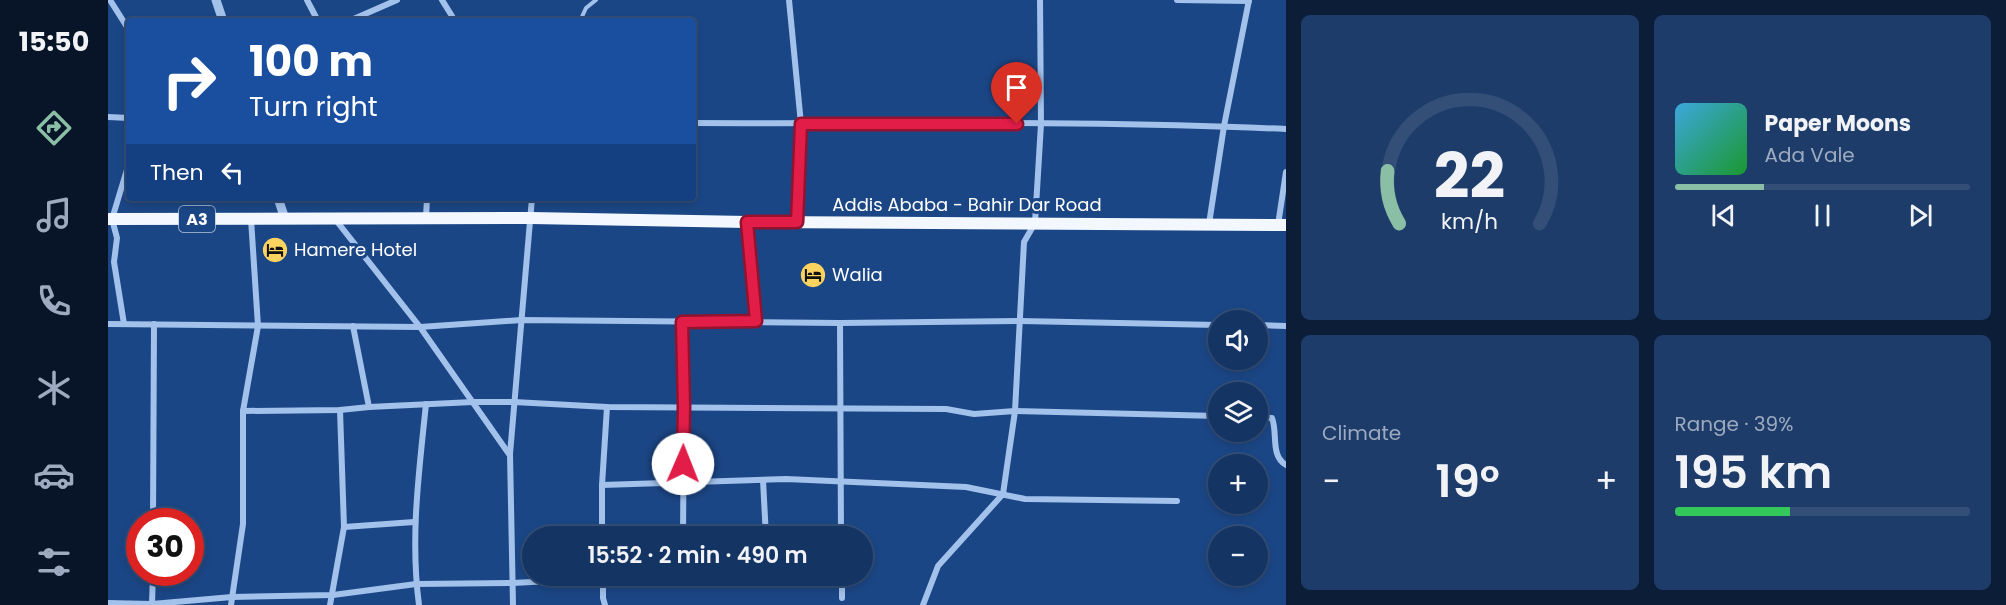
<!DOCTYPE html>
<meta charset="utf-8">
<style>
body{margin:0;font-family:Poppins,sans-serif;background:#1d3c6a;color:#f1f3f6;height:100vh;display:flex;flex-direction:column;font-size:22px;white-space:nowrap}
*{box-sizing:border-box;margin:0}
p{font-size:20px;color:#9daabf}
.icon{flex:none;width:33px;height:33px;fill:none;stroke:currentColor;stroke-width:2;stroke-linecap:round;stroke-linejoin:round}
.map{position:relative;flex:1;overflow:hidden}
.details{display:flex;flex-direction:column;gap:15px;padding:15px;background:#0b1d37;width:720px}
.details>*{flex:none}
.banner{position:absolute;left:18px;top:18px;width:570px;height:183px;border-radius:6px;box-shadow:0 3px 9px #0003,0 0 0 2px #334f78;background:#1a4fa0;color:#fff;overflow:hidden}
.controls{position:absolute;left:1100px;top:310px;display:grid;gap:12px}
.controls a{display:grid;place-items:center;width:60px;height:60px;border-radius:50%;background:#143464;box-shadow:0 3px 9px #0003,0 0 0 2px #334f78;font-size:30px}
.speed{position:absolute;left:18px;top:508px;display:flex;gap:12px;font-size:30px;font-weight:700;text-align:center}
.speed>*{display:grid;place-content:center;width:78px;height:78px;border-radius:50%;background:#143464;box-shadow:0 3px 9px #0003,0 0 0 2px #334f78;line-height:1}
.speed .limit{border:9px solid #d22;background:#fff;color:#111}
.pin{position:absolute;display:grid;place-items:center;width:51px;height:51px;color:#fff;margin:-62px -26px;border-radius:50% 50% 50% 0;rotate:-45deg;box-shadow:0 0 6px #0007}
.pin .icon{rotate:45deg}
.me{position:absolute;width:66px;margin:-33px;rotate:1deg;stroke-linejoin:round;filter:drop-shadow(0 0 4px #0008)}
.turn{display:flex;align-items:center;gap:21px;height:126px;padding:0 24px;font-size:27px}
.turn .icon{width:78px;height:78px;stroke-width:2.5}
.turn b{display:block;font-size:42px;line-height:51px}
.then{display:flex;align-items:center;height:57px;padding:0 24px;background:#0003;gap:12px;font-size:22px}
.big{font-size:45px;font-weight:600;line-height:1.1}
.details .tile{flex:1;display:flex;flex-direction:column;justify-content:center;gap:9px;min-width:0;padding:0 21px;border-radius:9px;background:#1d3c6a}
.details .dial{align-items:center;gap:0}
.dial svg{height:156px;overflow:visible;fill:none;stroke:#334f78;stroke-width:7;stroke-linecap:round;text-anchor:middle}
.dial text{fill:#f1f3f6;stroke:none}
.song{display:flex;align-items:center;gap:18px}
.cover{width:72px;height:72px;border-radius:9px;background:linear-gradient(135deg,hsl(200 70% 55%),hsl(130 70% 35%))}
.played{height:6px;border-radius:3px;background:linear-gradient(90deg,#8abfa5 30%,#334f78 30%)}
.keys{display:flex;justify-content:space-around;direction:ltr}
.heat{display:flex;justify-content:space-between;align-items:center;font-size:33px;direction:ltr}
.charge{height:9px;border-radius:4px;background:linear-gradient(90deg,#34c759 39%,#334f78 0)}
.details .tiles{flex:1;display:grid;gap:15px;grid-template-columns:repeat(2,1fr)}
.trip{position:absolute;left:414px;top:526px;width:351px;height:60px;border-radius:30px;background:#143464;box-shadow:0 3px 9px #0003,0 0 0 2px #334f78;font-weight:600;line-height:60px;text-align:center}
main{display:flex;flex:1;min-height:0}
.tabs{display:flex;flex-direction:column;width:108px;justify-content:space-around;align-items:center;background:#081528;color:#9daabf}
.tabs .icon{width:42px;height:42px}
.tabs .on{color:#8abfa5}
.tabs b{font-size:27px;color:#f1f3f6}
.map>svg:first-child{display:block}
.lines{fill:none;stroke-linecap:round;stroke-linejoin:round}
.service{stroke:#a2c1eb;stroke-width:4}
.minor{stroke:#a2c1eb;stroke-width:6}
.tertiary{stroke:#a2c1eb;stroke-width:9}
.trunk{stroke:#f3f7ff;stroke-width:12}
.route-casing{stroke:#92132f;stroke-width:15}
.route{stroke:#e11d48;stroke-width:10}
.labels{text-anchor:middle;stroke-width:6;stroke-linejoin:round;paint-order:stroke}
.shield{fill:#1b4685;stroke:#bbc8da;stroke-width:1.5}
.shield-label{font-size:16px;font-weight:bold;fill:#fff}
.street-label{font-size:18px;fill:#fff;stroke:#1b4685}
.poi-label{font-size:18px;fill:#fff;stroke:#1b4685;text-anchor:start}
</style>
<main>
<nav class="tabs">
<b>15:50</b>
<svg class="icon on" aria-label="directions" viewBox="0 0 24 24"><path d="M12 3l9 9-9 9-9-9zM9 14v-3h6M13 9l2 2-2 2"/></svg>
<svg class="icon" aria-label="music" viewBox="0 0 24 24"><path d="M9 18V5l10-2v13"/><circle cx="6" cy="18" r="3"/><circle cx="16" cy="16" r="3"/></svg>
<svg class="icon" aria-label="phone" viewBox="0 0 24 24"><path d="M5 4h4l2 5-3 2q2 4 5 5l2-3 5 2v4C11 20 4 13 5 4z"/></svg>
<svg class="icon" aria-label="climate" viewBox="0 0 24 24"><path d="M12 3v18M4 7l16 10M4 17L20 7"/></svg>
<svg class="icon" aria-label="car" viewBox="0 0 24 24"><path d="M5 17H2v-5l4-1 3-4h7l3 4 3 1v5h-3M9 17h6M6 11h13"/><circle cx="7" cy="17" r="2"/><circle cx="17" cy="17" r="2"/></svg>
<svg class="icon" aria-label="filters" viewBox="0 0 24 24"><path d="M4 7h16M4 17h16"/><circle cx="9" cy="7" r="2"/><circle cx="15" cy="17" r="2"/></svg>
</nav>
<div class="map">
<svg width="1178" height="605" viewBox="0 0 1178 605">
<rect width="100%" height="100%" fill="#1b4685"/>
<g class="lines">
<!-- service -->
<path class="service" d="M472,21L478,8L488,0"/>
<!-- minor -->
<g class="minor">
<path d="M2,0L21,30"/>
<path d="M199,0L210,21"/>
<path d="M334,0L347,21"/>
<path d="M681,0L693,124L689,222"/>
<path d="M1069,0L1141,1"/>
<path d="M241,21L289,0"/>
<path d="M0,117L21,118"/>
<path d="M585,123C783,124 981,120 1178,129"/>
<path d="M318,218L319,198"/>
<path d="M227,219L312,327L401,454"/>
<path d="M639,222L648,322"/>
<path d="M1101,224L1116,126L1141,0"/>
<path d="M1170,225L1178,172"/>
<path d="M574,322L576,407L575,537"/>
<path d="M732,323L733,537"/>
<path d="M0,324L312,327L413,320L732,323L913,321L1110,325"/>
<path d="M16,324L6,262L9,238L4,219L21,163"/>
<path d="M1149,325L1178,326"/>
<path d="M245,326L261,407"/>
<path d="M135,411L232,410L261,407L365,402H406L499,407L838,409L866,414L907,411L1110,416"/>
<path d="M1149,417L1164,418C1170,433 1162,456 1178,465"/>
<path d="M655,480L658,537"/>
<path d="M494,485L678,479L858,487L917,499L1069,501"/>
<path d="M45,522L46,324"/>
<path d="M236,527L306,522"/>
<path d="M494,537V485L499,407"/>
<path d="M495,576V598L497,605"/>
<path d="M575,576V577"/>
<path d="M734,576V598"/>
<path d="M0,603L44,604L124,597L225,595L308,584L405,583L461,580L495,582"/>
<path d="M44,604L45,573"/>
<path d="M123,605L135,524V411L150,326L143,219"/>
<path d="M222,605L236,527L232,410"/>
<path d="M311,605C302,537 311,472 318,404"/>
<path d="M405,605L402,454L424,198"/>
<path d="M815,605L830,566L895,494L907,411L916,242L927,223L933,124L932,0"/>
</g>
<!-- tertiary -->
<g class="tertiary">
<path d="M108,0L115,21"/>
<path d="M170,198L177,219"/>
</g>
<!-- trunk -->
<path class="trunk" d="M0,219L423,218L639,222L1178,225"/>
</g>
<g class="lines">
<!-- route casing -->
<g class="route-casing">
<path id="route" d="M575,464L576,407L574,322L648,321L639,222H689L693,124H909"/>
</g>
<!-- route -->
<use href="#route" class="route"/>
</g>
<!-- icons -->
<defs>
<g id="hotel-disc" transform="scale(1.35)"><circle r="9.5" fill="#fcd35f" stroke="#1b4685"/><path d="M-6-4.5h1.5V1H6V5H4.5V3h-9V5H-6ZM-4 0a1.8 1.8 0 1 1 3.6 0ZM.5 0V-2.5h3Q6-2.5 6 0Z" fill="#111"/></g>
</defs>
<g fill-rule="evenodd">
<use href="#hotel-disc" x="167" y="250"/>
<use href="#hotel-disc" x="705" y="275"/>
</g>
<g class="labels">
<!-- shield labels -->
<rect class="shield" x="71" y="206" width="36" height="26" rx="4.5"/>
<g class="shield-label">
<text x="89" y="225">A3</text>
</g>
<!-- street labels -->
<g class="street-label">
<text x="859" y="211">Addis Ababa - Bahir Dar Road</text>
</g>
<!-- poi labels -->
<g class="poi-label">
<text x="186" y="256">Hamere Hotel</text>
<text x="724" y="281">Walia</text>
</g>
</g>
</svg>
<div class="controls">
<a><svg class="icon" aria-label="sound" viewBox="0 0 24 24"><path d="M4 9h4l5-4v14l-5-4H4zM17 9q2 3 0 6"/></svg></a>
<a><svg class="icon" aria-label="layers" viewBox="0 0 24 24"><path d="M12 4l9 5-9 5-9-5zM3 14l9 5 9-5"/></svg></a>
<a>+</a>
<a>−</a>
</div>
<div class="speed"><div class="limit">30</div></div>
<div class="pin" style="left:909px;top:124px;background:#d93025"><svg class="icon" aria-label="arrive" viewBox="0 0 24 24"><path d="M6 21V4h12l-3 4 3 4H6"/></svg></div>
<svg class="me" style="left:575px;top:464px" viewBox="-20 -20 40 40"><circle r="19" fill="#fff"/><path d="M0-13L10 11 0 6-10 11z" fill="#e11d48"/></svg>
<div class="trip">15:52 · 2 min · 490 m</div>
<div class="banner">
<div class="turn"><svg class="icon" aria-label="right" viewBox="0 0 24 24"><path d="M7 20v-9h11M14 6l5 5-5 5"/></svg><div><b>100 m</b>Turn right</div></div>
<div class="then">Then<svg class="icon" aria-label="left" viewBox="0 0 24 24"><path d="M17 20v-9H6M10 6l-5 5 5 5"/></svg></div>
</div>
</div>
<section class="details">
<div class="tiles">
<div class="tile dial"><svg viewBox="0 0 100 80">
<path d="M14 69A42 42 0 1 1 86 69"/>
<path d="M14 69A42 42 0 0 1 8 42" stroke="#8abfa5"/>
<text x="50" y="56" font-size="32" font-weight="700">22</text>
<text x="50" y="72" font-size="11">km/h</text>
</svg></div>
<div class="tile">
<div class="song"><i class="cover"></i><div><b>Paper Moons</b><p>Ada Vale</p></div></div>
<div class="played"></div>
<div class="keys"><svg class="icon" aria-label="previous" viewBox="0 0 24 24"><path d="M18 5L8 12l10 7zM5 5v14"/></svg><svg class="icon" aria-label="pause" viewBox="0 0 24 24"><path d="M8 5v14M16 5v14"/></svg><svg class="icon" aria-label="next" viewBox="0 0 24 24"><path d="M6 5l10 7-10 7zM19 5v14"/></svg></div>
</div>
<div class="tile"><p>Climate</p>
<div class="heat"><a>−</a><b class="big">19°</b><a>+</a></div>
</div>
<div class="tile"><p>Range · 39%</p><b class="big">195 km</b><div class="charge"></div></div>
</div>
</section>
</main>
